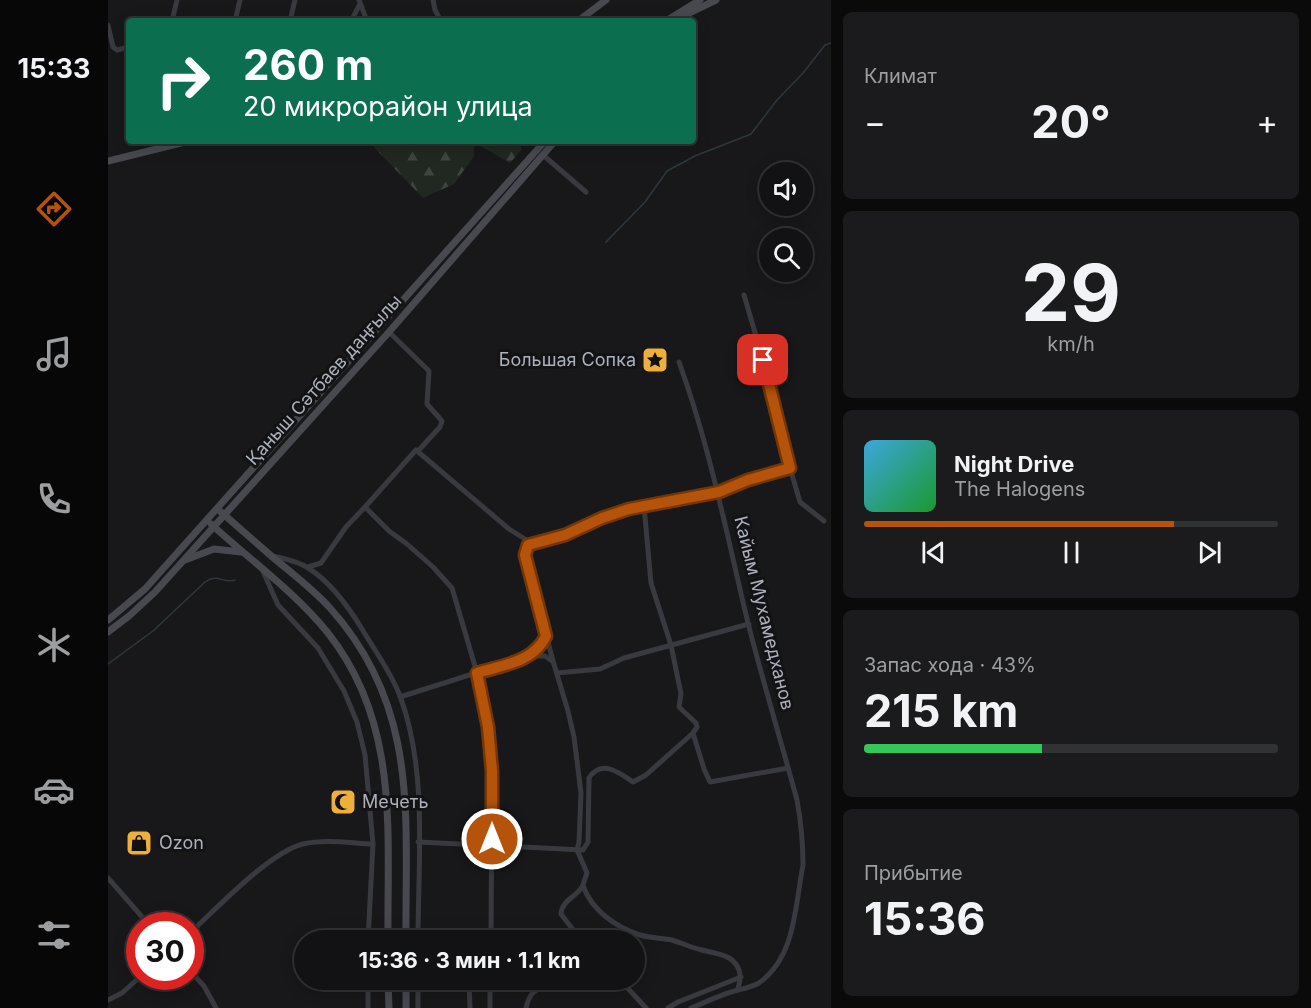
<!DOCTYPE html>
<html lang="ru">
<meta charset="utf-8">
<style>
body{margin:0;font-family:Inter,sans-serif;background:#1b1b1d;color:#f1f3f6;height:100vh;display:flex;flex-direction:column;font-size:22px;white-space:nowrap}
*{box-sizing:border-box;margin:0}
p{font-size:20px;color:#9c9ea0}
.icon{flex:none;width:33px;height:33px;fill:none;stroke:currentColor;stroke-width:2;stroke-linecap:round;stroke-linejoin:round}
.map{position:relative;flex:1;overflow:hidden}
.drawer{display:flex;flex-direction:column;gap:12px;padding:12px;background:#0a0a0b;width:480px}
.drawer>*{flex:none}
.guide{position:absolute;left:18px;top:18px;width:570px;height:126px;border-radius:6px;box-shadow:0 3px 15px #0003,0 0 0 2px #313234;background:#0b6e4f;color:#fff;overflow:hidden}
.tools{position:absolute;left:651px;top:162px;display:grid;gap:12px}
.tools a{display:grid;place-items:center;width:54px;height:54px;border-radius:50%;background:#121214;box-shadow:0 3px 15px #0003,0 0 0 2px #313234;font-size:30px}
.speed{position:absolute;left:18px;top:912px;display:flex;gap:12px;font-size:30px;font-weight:700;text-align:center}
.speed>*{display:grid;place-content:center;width:78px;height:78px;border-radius:50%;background:#121214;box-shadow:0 3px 15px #0003,0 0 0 2px #313234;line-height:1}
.speed .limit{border:9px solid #d22;background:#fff;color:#111}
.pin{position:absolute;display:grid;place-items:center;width:51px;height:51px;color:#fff;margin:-26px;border-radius:12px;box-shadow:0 3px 9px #0006}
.me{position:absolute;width:66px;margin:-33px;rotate:0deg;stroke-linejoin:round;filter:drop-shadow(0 0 4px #0008)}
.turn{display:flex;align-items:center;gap:21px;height:126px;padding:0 18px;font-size:27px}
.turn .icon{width:78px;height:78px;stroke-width:2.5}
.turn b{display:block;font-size:42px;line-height:51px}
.big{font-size:45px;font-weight:700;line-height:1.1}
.drawer .widget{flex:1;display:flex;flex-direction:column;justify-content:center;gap:9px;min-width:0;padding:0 21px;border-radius:9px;background:#1b1b1d}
.drawer .dial{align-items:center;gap:0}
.dial b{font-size:78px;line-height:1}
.song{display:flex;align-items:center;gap:18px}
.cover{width:72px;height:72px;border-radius:9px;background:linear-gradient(135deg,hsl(200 70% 55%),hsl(130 70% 35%))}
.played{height:6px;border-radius:3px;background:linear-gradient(90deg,#b45309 75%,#313234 75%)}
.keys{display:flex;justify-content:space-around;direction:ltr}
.heat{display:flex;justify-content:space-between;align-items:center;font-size:33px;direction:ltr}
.charge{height:9px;border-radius:4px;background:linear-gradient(90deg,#34c759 43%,#313234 0)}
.trip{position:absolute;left:186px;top:930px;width:351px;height:60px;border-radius:30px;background:#121214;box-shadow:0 3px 15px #0003,0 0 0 2px #313234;font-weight:700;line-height:60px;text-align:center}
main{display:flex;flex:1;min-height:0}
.tabs{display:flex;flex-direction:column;width:108px;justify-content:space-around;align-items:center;background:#070708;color:#9c9ea0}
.tabs .icon{width:42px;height:42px}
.tabs .selected{color:#b45309}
.tabs b{font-size:27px;color:#f1f3f6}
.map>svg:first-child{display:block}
.forest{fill:url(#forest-firs)}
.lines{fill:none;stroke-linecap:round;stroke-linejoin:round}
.stream{stroke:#2e373e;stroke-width:1.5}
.street{stroke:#393a3f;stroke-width:5}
.secondary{stroke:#47494f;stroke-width:7}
.route-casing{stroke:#753606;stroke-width:15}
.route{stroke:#b45309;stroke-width:10}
.labels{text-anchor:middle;stroke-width:6;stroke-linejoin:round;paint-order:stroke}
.poi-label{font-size:18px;fill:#abb0ba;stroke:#131315;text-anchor:start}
.street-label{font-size:18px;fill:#abb0ba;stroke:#131315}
</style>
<main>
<nav class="tabs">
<b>15:33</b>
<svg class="icon selected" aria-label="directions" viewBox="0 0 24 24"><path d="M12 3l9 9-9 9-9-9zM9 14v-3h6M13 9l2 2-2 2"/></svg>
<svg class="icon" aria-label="music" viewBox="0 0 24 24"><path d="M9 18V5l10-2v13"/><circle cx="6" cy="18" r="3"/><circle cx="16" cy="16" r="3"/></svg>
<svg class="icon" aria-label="phone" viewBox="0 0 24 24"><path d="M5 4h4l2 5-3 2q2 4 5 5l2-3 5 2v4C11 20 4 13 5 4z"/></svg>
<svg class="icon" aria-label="climate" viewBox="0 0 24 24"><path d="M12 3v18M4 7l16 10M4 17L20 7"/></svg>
<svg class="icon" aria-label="car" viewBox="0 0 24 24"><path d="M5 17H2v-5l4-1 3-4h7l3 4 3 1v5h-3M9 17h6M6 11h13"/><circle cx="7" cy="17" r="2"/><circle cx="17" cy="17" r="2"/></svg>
<svg class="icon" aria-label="filters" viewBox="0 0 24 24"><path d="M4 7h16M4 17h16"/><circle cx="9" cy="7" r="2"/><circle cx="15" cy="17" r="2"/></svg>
</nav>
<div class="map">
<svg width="723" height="1008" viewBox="0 0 723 1008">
<defs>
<pattern id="forest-firs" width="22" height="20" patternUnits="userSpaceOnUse" patternTransform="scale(1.5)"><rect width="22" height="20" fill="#202821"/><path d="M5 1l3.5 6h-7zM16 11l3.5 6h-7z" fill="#3e453f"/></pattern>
</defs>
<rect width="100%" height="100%" fill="#18181a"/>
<!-- forest -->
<g class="forest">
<path d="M260,141H366V156L346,184L315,198Z"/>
<path d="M368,141H409L414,149L402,163L369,144Z"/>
</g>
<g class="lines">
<!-- stream -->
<g class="stream">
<path d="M498,242L537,202L559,171L587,156L643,134L669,100L695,73L717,45L723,43"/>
<path d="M0,664L45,631L97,582C110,573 115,584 127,580"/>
</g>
<!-- street -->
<g class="street">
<path d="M251,0L259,21"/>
<path d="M325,0L327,10L333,21"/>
<path d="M64,21L69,0"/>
<path d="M127,21L132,0"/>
<path d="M182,21L187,0"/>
<path d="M243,21L252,4"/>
<path d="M0,25L5,47L9,50L21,47"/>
<path d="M435,155L478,192"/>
<path d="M281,332L321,371L319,404L334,421L332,427L310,451"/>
<path d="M571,362C602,447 619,536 640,623C655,682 673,741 689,800C693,822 695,843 695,865C687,905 688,957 651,983C644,987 638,988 630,990C614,994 598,1002 583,1008"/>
<path d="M682,468L692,502L716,521"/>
<path d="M257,507L308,450L401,529L417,539L420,545L417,555L445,661L460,711L466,737L473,793L471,842L469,850L479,873C477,878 476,883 474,887C467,898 454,900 453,914L466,931L478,940"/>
<path d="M420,545L457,535L494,518L521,509L611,492L640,480L682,468L655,360L636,295"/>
<path d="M165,556C177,559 190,561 200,568C223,582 240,606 254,629C267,651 283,672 292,696C320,771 310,862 310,940"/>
<path d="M200,567L213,563L238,527L257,507L281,531L299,544L325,567L344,588L369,673L380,727L384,771L383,940"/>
<path d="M154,569L170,605L210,648L236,691L249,722L257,755L265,844L260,940"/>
<path d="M423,655L434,644L438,636"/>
<path d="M449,673L492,669L516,658L641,624"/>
<path d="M292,697L421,656H437L444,661"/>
<path d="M585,733L596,769L602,782L680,768"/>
<path d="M310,842L475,850L480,842L481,778C493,759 511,772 525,782L538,775L585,733L589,727L588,723L571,707L573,694L563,645L543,583L536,506"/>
<path d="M0,878L42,926"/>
<path d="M475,886C484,910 507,927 532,935C542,938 553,938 564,940C574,943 584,948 594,950C604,953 616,953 624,960C634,969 633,978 630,989"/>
<path d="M82,933C109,908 162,852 195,844C217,839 242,843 265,844"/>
<path d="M82,971L96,986L108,1008"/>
<path d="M361,980L362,1008"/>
<path d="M512,980L538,1008"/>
<path d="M0,1000L14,993L33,976"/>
<path d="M260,1008V980"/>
<path d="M310,1008V980"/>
<path d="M382,1008V980"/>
<path d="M418,1008C421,995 425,990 438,986"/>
<path d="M560,1008L570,1002L633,977"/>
</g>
<!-- secondary -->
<g class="secondary">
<path d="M470,21L498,0"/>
<path d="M558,21L592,0"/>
<path d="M569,21L579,14L608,0"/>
<path d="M0,161L81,141"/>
<path d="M113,512C129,526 145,540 161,554C182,572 204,588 222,608C312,708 297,817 298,940"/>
<path d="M103,524C142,560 187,592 220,633C292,724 279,832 280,940"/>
<path d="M77,560L106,549L133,552"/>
<path d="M0,620L37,589L437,141"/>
<path d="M0,632L21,616L47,592L281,332L447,141"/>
<path d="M280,980L281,1008"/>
<path d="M298,980V1008"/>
</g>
</g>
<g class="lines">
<!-- route casing -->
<g class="route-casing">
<path id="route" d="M384,839V771L380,727L369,673C395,665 426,662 438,636L417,555L420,545L457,535L494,518L521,509L611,492L640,480L682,468L655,360"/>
</g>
<!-- route -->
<use href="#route" class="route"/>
</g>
<!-- icons -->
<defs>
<g id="sight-square" transform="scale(1.35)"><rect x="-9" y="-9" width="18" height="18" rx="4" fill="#efaf3b" stroke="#131315"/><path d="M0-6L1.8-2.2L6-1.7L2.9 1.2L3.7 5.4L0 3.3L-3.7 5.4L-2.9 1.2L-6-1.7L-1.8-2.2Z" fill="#111"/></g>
<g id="mosque-square" transform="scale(1.35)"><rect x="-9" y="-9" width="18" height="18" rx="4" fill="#efaf3b" stroke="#131315"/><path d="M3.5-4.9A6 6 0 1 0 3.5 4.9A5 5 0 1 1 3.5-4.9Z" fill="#111"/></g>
<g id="shop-square" transform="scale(1.35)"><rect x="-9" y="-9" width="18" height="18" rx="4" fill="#efaf3b" stroke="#131315"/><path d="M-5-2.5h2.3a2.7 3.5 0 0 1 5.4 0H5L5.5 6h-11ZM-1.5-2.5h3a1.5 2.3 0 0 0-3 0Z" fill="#111"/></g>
</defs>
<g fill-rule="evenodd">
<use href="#sight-square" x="547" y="360"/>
<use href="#mosque-square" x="235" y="802"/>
<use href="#shop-square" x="31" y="843"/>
</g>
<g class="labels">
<!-- poi labels -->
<g class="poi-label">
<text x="528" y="366" text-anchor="end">Большая Сопка</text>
<text x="254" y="808">Мечеть</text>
<text x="51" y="849">Ozon</text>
</g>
<!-- street labels -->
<g class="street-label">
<text transform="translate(216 380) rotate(-48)" y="6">Қаныш Сәтбаев даңғылы</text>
<text transform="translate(656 613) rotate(76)" y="6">Кайым Мухамедханов</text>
</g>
</g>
</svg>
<div class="tools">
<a><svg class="icon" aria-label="sound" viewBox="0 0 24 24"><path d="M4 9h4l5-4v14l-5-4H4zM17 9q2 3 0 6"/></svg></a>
<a><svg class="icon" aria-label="search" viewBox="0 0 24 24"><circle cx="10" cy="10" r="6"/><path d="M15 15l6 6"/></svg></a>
</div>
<div class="speed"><div class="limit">30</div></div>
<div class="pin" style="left:655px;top:360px;background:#d93025"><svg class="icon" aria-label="arrive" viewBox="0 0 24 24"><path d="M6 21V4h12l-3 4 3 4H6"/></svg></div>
<svg class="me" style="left:384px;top:839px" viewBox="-20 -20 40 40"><circle r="17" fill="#b45309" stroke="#fff" stroke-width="3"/><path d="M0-11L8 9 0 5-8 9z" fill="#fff"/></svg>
<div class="trip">15:36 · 3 мин · 1.1 km</div>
<div class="guide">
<div class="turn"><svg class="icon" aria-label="right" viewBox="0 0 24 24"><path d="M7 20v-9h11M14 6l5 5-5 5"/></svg><div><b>260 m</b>20 микрорайон улица</div></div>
</div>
</div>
<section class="drawer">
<div class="widget"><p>Климат</p>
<div class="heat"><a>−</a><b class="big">20°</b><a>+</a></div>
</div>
<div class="widget dial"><b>29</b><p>km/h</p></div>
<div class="widget">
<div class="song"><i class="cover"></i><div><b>Night Drive</b><p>The Halogens</p></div></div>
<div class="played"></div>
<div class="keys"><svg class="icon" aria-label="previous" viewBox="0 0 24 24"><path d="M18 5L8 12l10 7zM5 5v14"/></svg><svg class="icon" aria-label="pause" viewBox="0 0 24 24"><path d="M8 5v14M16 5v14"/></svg><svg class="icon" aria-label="next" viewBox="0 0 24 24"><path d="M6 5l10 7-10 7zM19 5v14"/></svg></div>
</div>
<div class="widget"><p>Запас хода · 43%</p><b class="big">215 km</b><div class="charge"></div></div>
<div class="widget"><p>Прибытие</p><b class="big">15:36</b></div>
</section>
</main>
